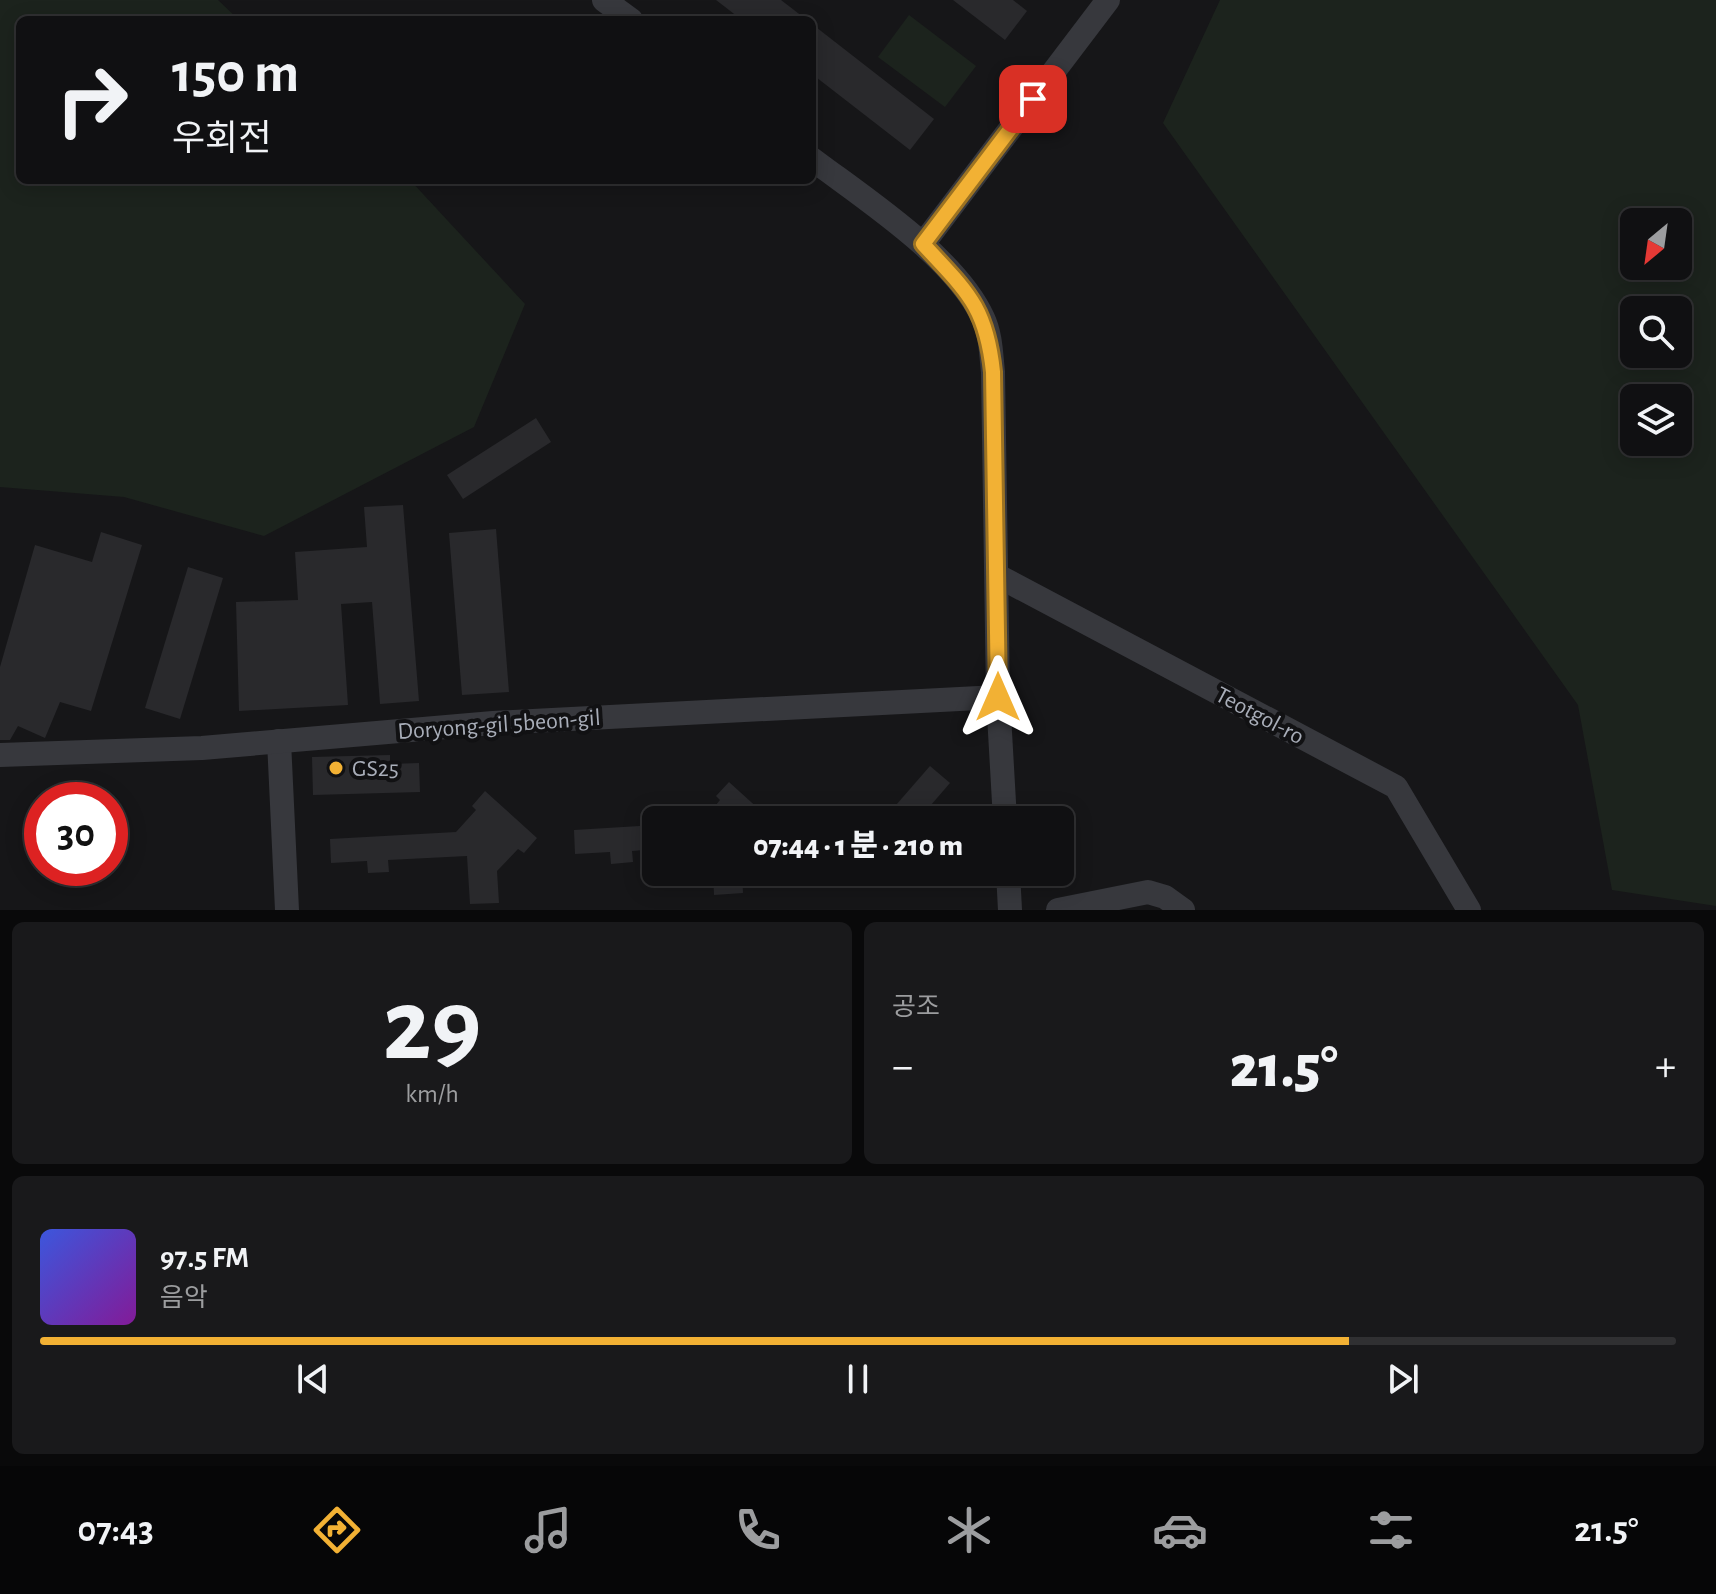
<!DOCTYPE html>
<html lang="ko">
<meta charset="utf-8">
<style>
body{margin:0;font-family:"Alegreya Sans","Noto Sans KR",sans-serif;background:#19191b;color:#f1f3f6;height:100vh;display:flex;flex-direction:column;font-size:30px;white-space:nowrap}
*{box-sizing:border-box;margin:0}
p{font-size:26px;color:#9c9d9f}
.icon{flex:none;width:44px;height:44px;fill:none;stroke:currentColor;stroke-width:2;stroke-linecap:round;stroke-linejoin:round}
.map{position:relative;height:910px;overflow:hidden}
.drawer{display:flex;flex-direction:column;gap:12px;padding:12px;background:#09090a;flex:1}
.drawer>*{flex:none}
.top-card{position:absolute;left:16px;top:16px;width:800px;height:168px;border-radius:12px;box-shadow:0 4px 20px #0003,0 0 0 2px #303032;background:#101012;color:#f1f3f6;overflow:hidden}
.needle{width:52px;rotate:209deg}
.fabs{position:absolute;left:1620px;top:208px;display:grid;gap:16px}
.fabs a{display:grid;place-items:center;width:72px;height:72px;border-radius:12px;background:#101012;box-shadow:0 4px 20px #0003,0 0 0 2px #303032;font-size:40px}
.speed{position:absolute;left:24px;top:782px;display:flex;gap:16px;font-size:40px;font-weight:700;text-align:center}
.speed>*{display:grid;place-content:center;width:104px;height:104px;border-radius:50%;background:#101012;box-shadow:0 4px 20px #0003,0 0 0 2px #303032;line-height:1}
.speed .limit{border:12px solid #d22;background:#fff;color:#111}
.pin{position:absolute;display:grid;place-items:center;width:68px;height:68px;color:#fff;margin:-34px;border-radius:16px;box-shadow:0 4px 12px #0006}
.me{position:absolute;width:88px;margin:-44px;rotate:0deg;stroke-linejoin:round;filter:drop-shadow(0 0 6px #0008)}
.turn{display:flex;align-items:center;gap:28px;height:168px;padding:0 24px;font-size:36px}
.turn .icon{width:104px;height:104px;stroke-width:2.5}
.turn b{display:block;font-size:56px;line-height:68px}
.big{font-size:60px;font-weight:800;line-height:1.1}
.drawer .tile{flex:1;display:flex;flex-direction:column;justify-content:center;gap:12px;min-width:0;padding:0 28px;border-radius:12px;background:#19191b}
.drawer .dial{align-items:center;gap:0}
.dial b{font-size:104px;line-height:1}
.song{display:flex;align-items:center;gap:24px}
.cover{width:96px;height:96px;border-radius:12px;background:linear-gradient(135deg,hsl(230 70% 55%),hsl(290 70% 35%))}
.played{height:8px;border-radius:4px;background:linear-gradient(90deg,#f2b134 80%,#303032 80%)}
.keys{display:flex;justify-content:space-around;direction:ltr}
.heat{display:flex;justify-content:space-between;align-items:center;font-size:44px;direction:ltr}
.drawer .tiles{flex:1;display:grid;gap:12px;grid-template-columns:1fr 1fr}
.tile:last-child{grid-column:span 2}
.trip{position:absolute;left:642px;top:806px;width:432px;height:80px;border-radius:12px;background:#101012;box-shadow:0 4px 20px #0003,0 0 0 2px #303032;font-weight:800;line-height:80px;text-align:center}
.menu{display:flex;height:128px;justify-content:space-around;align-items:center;background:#060607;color:#9c9d9f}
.menu .icon{width:56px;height:56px}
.menu .current{color:#f2b134}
.menu b{font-size:36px;color:#f1f3f6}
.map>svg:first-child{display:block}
.green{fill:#1c231d;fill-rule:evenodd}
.building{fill:#29292c}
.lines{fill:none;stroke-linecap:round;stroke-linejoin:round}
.street{stroke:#37383d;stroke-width:24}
.route-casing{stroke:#9d7322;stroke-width:20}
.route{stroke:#f2b134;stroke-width:14}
.poi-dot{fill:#f2b134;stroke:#111113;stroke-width:3}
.labels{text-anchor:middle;stroke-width:8;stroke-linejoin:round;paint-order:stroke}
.street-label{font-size:24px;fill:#a8adb8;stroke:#111113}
.poi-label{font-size:24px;fill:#a8adb8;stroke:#111113;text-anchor:start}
</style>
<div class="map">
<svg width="1716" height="910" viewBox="0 0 1716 910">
<rect width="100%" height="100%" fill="#161618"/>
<!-- green -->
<g class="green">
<path d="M0,0H218L239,20H20V180H410L525,304L474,427L264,536L124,497L0,487Z"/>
<path d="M1220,0H1716V906L1612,890L1578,705L1163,123ZM1634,222H1678V266H1634ZM1634,310H1678V354H1634ZM1634,398H1678V442H1634Z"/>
<path d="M909,15L976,66L945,107L878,57Z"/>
</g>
<!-- building -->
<g class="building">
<path d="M716,0H781L807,20H742Z"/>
<path d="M953,0H1013L1027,11L1005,40Z"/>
<path d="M812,24L934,119L910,150L812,74Z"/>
<path d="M536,418L551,442L463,499L447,475Z"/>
<path d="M403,505L419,701L380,704L372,602L341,604L348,705L239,711L236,602L298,600L295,552L367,547L364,507Z"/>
<path d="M496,529L509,692L462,695L449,533Z"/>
<path d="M101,532L142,545L91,711L60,702L45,738L18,726L10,740H0V667L35,545L92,562Z"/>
<path d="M188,567L223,578L180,719L145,708Z"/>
<path d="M390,755V764L419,763L420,792L313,795L312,757Z"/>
<path d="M930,766L950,783L918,820H883Z"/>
<path d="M729,782L771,820H723L712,810L720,800L716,796Z"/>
<path d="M485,791L537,838L524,853L518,849L497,871L499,903L470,904L467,856L388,860L389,872L368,873L367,861L331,863L330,839L456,832L476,810L472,806Z"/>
<path d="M656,825V849L632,851L633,862L611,864L610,852L575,854L574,830Z"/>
<path d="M713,872H742L743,893L714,895Z"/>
</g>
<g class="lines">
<!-- street -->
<g class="street">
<path d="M604,0L631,20"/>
<path d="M812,159C865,199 955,257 983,318C991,335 991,354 993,372L998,697L1005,820"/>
<path d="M923,244L1108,0"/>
<path d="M998,576L1396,787L1469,910"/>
<path d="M279,741L287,910"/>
<path d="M0,755L202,748L493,723L998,697"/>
<path d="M1008,872L1010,910"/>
<path d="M1058,910L1148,892L1165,897L1183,910"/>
</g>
</g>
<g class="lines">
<!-- route casing -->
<g class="route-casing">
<path id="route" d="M998,697L993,372C986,305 966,291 923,244L1033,99"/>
</g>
<!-- route -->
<use href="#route" class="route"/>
</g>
<!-- markers -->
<circle class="poi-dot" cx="336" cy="768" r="8"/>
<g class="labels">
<!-- street labels -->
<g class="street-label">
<text transform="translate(1260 715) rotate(28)" y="8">Teotgol-ro</text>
<text transform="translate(499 724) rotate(-4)" y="8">Doryong-gil 5beon-gil</text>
</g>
<!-- poi labels -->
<g class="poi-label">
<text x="352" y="776">GS25</text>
</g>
</g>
</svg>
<div class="fabs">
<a><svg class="needle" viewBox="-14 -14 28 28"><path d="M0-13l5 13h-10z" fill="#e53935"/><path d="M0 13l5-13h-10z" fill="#9c9d9f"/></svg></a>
<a><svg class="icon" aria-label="search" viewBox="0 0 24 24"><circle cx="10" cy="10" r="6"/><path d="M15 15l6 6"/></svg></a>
<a><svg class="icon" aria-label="layers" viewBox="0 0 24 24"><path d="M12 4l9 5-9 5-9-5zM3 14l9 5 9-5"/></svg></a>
</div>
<div class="speed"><div class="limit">30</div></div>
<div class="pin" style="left:1033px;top:99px;background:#d93025"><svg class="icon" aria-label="arrive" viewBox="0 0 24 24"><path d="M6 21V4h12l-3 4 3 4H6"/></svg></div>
<svg class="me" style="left:998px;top:697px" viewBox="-20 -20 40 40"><path d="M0-17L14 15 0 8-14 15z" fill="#f2b134" stroke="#fff" stroke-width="4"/></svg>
<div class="trip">07:44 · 1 분 · 210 m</div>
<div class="top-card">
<div class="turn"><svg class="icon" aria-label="right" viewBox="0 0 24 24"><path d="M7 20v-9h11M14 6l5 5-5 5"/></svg><div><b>150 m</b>우회전</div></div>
</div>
</div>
<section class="drawer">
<div class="tiles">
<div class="tile dial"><b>29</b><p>km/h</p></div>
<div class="tile"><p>공조</p>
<div class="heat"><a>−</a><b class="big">21.5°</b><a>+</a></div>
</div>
<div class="tile">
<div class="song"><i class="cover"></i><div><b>97.5 FM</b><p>음악</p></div></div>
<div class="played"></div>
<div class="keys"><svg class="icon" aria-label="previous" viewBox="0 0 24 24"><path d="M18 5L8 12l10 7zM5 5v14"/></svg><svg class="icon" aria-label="pause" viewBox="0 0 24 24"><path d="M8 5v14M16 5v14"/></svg><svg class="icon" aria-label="next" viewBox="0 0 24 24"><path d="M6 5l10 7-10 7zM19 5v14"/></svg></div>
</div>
</div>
</section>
<nav class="menu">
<b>07:43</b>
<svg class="icon current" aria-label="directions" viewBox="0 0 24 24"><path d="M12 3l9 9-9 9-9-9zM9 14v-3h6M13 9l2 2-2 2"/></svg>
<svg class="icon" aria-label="music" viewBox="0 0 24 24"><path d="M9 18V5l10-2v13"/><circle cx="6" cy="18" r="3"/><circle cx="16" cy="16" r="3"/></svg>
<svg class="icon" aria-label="phone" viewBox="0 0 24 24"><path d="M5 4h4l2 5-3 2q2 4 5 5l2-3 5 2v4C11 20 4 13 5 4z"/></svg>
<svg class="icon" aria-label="climate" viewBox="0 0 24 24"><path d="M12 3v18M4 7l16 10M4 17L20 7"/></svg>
<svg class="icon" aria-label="car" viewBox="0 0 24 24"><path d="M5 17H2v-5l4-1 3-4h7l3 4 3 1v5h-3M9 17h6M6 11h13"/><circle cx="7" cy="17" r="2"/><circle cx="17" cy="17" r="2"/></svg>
<svg class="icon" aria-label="filters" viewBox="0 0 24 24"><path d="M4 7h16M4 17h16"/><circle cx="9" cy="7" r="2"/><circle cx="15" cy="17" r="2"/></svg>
<b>21.5°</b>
</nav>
